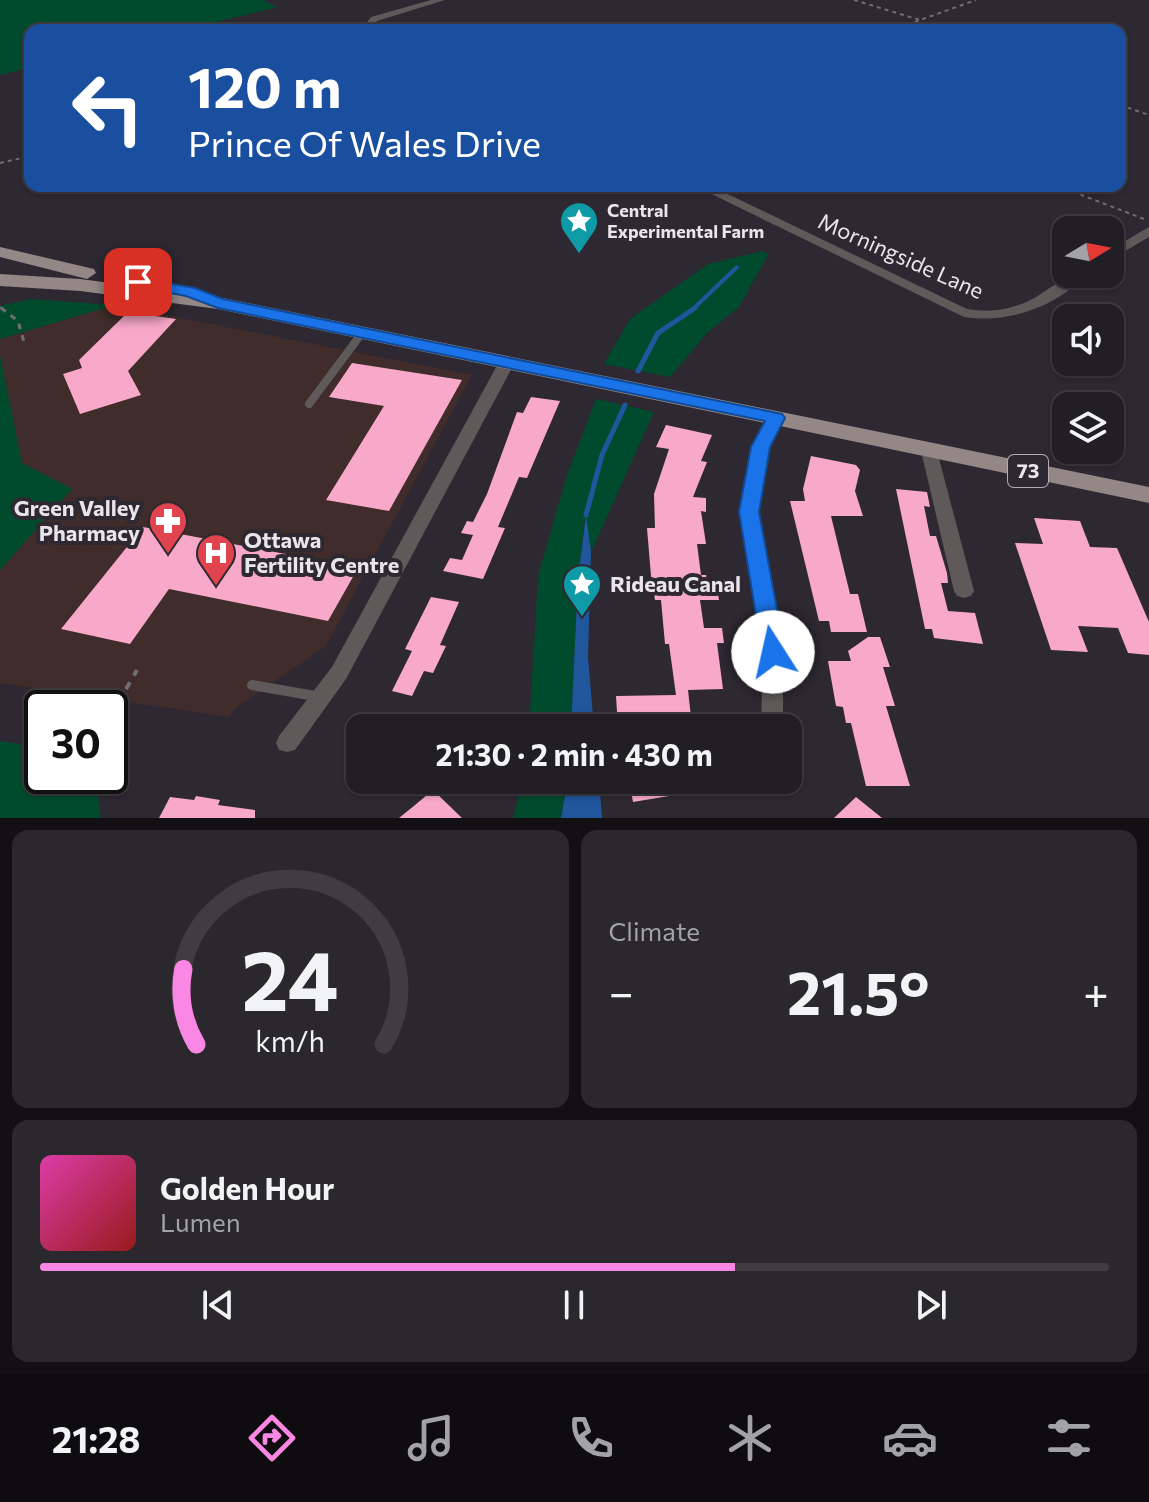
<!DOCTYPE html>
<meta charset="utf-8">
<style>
body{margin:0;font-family:Commissioner,sans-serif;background:#2a272d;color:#f1f3f6;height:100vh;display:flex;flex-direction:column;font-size:30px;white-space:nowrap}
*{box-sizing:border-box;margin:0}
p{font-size:26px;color:#a2a2a7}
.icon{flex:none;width:44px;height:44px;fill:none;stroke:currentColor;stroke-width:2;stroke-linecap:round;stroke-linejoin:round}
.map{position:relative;height:818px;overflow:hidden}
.panel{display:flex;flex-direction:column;gap:12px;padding:12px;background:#131014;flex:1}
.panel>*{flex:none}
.top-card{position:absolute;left:24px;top:24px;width:1102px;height:168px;border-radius:16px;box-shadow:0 2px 6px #0004,0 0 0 2px #3f3c42;background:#1a4fa0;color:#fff;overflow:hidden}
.needle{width:52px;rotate:80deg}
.tools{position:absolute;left:1052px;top:216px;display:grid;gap:16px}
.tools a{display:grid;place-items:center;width:72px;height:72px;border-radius:16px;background:#221e25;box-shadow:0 2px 6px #0004,0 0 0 2px #3f3c42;font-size:40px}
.speed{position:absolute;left:24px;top:690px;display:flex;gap:16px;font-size:40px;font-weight:700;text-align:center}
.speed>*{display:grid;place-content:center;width:104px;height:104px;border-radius:50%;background:#221e25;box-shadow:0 2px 6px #0004,0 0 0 2px #3f3c42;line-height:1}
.speed .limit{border:4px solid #111;border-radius:12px;background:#fff;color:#111}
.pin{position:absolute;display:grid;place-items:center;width:68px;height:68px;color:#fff;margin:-34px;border-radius:16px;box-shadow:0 4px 12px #0006}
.me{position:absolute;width:88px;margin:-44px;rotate:350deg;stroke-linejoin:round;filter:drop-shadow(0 0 6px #0008)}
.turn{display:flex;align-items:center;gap:28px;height:168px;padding:0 32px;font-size:36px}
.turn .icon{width:104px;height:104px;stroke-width:2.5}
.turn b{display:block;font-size:56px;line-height:68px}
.big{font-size:60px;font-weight:700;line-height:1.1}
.panel .card{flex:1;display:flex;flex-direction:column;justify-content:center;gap:12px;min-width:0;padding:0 28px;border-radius:16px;background:#2a272d}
.panel .dial{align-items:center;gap:0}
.dial svg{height:208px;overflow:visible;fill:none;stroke:#3f3c42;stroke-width:7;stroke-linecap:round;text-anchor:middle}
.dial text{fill:#f1f3f6;stroke:none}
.song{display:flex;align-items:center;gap:24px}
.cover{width:96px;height:96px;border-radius:12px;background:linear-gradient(135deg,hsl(320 70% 55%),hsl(0 70% 35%))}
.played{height:8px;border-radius:4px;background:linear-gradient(90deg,#fb87e5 65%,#3f3c42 65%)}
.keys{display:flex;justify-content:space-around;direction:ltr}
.heat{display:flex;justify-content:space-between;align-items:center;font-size:44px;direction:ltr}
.panel .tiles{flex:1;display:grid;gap:12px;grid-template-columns:1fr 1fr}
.card:last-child{grid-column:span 2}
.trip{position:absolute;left:346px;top:714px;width:456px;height:80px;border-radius:16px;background:#221e25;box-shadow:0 2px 6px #0004,0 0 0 2px #3f3c42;font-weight:700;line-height:80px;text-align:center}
.tabs{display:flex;height:128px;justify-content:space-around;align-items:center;background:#0e0c0f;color:#a2a2a7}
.tabs .icon{width:56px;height:56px}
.tabs .active{color:#fb87e5}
.tabs b{font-size:36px;color:#f1f3f6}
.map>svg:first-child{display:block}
.commercial{fill:#402c2b}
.green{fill:#004b2d}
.water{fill:#20569b}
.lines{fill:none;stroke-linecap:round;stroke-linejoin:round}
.stream-far1{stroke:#20569b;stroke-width:4}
.stream{stroke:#20569b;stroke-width:5}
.building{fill:#f8a9c9}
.path-far2{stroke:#716d74;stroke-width:2;stroke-dasharray:4 4;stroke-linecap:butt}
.path-far1{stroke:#716d74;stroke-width:3;stroke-dasharray:6 6;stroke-linecap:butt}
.path{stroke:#716d74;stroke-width:4;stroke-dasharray:8 8;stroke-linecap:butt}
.service-far1{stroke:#5f5a59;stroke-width:8}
.service{stroke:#5f5a59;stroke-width:10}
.minor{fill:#5f5a59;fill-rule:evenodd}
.primary{fill:#938886;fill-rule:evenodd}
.route{fill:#1a73e8;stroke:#114b97;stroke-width:2}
.labels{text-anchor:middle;stroke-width:8;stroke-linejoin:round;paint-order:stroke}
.far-poi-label{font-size:18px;font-weight:bold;fill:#e9e6eb;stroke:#2d2831;text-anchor:start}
.shield{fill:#2d2831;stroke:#b1adb3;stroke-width:2}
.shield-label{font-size:20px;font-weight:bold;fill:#e9e6eb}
.street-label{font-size:22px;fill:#e9e6eb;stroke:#2d2831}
.poi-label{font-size:22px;font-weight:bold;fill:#e9e6eb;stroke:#2d2831;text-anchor:start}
</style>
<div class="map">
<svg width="1149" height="818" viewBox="0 0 1149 818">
<rect width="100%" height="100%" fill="#2d2831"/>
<!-- commercial -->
<path class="commercial" d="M115,305L472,375L326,646L236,708L229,717L0,683V570L72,489L22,463L0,356V339Z"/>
<!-- green -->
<g class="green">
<path d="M0,0H263L277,7L183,30H30V68L0,75Z"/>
<path d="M763,251L768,255L739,307L708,332L670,377L604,364L630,319L708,264Z"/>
<path d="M31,299L115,305L0,339V306Z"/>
<path d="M0,356L22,463L72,489L0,570Z"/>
<path d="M596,399L654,412L591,552L585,519L578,578L571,728H529L538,576L567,475Z"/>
<path d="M42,731V776H95L101,818H0V741L27,745Z"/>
<path d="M523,780H568L561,818H513Z"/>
</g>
<!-- water -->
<g class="water">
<path d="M586,515L591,552L588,657L594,728H571L578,578Z"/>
<path d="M568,780H599L602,818H561Z"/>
</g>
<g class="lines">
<!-- stream-far1 -->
<path class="stream-far1" d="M692,310L737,267"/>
<!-- stream -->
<g class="stream">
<path d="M638,371L658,333L695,308"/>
<path d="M586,515L602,455L625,405"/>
</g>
</g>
<!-- building -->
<g class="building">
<path d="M128,312L176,319L128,371L141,395L80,414L63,374L82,368L79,360Z"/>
<path d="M352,363L462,380L389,511L326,500L384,406L329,397Z"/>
<path d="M531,397L560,401L527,478L519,477L498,527L505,528L483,579L443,571L450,558L462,560L473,535L461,533L467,521L473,522L487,494L517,412L523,413Z"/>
<path d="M666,425L712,435L701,461L707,462L693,497L706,498V512L701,511L706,544H697L701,575H706L707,582H716L719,600H700L704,628H722L724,643H717L723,689L688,690L692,726L618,728L616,696L676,695L669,644H665L661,600H655L651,576L647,528H655L654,494L669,449L656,447Z"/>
<path d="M811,456L856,465L860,470L855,491L863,516H831L850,594H858L867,632H831L829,621H819L790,501H805L803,489Z"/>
<path d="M896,489L927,492L930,507L924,506L930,536H936L947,573L948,583H941L948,611L975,613L983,644L934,638L932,629H925Z"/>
<path d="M1034,518L1080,521L1090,547L1117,548L1149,622V655L1128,653L1118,628L1078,626L1088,652L1051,650L1015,543L1043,544Z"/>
<path d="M143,527L228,543L358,568L328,621L169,589L130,644L61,629Z"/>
<path d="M431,597L459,602L440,645L446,646L433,673L424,671L412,696L392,691L412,651L405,649Z"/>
<path d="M868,637H880L890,667H883L895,706H886L910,786H866L851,723H846L843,707L836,706L828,661H851L848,651Z"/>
<path d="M629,780H710L711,789L633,802Z"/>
<path d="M433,790L462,818H399L415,805Z"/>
<path d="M196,796L220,800L218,805L255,810V818H159L170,797L194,800Z"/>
<path d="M856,797L882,818H834Z"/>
</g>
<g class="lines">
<!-- path-far2 -->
<g class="path-far2">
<path d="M854,0L920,20"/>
<path d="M892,30L976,0"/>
<path d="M1120,105L1149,115"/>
<path d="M0,163L30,156"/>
<path d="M1058,186L1144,219"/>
<path d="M0,307L5,310"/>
</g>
<!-- path-far1 -->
<path class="path-far1" d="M1,308L18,321L24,342"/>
<!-- path -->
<path class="path" d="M110,717L137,670"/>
<!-- service-far1 -->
<path class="service-far1" d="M309,404L362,333"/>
<!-- service -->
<path class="service" d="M252,685L321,697"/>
<!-- minor -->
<g class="minor">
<path d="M431,0H445L377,21L375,24L383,30H372L365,25L371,17Z"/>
<path d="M695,186H711L967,309C993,313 1013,310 1036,297C1054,286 1066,274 1088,274C1055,307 1009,324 964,317Z"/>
<path d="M1149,227V237L1110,260V250Z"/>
<path d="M507,357L515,362L346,679L295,750L287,752L279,750L276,743L279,736L332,667L499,362Z"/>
<path d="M776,413L784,418L769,447L758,512L783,652V728H761L763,652L740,512L753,447L770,414Z"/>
<path d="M929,446L937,451L974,591L971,596L964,598L957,596L954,591L921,451Z"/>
</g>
<!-- primary -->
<g class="primary">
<path d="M0,247L94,269L96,273L87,279L0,257Z"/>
<path d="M0,274L80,279L218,297L1149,487V503L218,309L80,291L0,286Z"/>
</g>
</g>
<!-- route -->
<path class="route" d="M138,278L195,288L223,299L782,414L785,418L770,447L759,512L785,652L782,659H765L762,652L739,512L751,447L765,421L218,308L186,296L133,286V279Z"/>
<!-- icons -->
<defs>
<g id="sight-pin" transform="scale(2)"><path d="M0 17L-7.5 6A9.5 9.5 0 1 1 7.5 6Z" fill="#0f9aa8" stroke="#2d2831"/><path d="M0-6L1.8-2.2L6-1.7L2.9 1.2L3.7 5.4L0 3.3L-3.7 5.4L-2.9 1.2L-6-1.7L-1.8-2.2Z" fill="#fff"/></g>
<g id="pharmacy-pin" transform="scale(2)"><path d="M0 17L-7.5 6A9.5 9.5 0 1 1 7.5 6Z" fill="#e0444e" stroke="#2d2831"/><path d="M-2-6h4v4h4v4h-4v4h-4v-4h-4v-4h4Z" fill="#fff"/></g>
<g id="hospital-pin" transform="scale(2)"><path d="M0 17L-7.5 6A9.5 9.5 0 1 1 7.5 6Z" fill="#e0444e" stroke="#2d2831"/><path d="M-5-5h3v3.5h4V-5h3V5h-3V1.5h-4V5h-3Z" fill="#fff"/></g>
</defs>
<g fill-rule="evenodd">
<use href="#sight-pin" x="579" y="221"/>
<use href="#pharmacy-pin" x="168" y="521"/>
<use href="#hospital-pin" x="216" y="553"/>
<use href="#sight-pin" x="582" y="584"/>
</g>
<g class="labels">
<!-- far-poi labels -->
<g class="far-poi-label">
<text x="607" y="217">Central<tspan x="607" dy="21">Experimental Farm</tspan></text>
</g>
<!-- shield labels -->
<rect class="shield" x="1008" y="455" width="40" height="32" rx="6"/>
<g class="shield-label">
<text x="1028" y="478">73</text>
</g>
<!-- street labels -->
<g class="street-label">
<text transform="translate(901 256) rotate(24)" y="8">Morningside Lane</text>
</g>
<!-- poi labels -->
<g class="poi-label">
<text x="140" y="516" text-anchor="end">Green Valley<tspan x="140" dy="25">Pharmacy</tspan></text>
<text x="244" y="548">Ottawa<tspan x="244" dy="25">Fertility Centre</tspan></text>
<text x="610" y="592">Rideau Canal</text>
</g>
</g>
</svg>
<div class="tools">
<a><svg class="needle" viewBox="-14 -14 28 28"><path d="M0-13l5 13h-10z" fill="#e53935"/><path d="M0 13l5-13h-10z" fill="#a2a2a7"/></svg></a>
<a><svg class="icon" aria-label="sound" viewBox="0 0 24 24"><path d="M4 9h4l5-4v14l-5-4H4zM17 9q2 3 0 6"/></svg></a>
<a><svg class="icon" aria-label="layers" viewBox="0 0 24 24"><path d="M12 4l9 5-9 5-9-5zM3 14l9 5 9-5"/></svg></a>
</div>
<div class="speed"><div class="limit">30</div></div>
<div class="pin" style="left:138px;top:282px;background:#d93025"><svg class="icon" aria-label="arrive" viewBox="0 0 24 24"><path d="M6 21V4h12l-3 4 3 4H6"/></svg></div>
<svg class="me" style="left:773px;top:652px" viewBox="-20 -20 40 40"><circle r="19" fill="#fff"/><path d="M0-13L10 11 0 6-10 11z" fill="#1a73e8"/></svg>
<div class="trip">21:30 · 2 min · 430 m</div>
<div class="top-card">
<div class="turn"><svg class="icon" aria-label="left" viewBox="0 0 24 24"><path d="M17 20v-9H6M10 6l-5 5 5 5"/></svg><div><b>120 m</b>Prince Of Wales Drive</div></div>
</div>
</div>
<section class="panel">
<div class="tiles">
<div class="card dial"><svg viewBox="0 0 100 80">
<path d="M14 69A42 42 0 1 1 86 69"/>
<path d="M14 69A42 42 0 0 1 9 40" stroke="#fb87e5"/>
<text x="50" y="56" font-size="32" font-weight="700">24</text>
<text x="50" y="72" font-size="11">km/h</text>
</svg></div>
<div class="card"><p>Climate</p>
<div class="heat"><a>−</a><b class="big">21.5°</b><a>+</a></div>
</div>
<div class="card">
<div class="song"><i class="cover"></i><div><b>Golden Hour</b><p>Lumen</p></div></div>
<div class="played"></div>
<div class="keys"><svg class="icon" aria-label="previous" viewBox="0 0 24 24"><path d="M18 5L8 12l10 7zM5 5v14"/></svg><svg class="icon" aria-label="pause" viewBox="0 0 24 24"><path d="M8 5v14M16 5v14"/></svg><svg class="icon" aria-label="next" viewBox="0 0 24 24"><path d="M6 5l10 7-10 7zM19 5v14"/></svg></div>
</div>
</div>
</section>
<nav class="tabs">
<b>21:28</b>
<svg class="icon active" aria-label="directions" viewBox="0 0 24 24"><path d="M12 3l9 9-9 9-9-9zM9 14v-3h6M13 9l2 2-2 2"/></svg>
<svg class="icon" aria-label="music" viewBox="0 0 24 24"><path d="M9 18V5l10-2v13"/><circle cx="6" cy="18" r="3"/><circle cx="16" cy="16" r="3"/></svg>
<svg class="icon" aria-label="phone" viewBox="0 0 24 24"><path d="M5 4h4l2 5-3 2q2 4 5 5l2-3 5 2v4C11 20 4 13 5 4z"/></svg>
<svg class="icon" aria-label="climate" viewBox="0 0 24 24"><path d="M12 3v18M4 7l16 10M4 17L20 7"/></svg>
<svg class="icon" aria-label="car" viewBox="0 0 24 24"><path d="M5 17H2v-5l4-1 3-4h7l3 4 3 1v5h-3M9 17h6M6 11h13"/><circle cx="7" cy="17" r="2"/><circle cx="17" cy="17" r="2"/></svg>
<svg class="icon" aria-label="filters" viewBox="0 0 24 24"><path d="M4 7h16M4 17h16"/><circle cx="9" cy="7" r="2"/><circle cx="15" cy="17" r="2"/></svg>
</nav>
